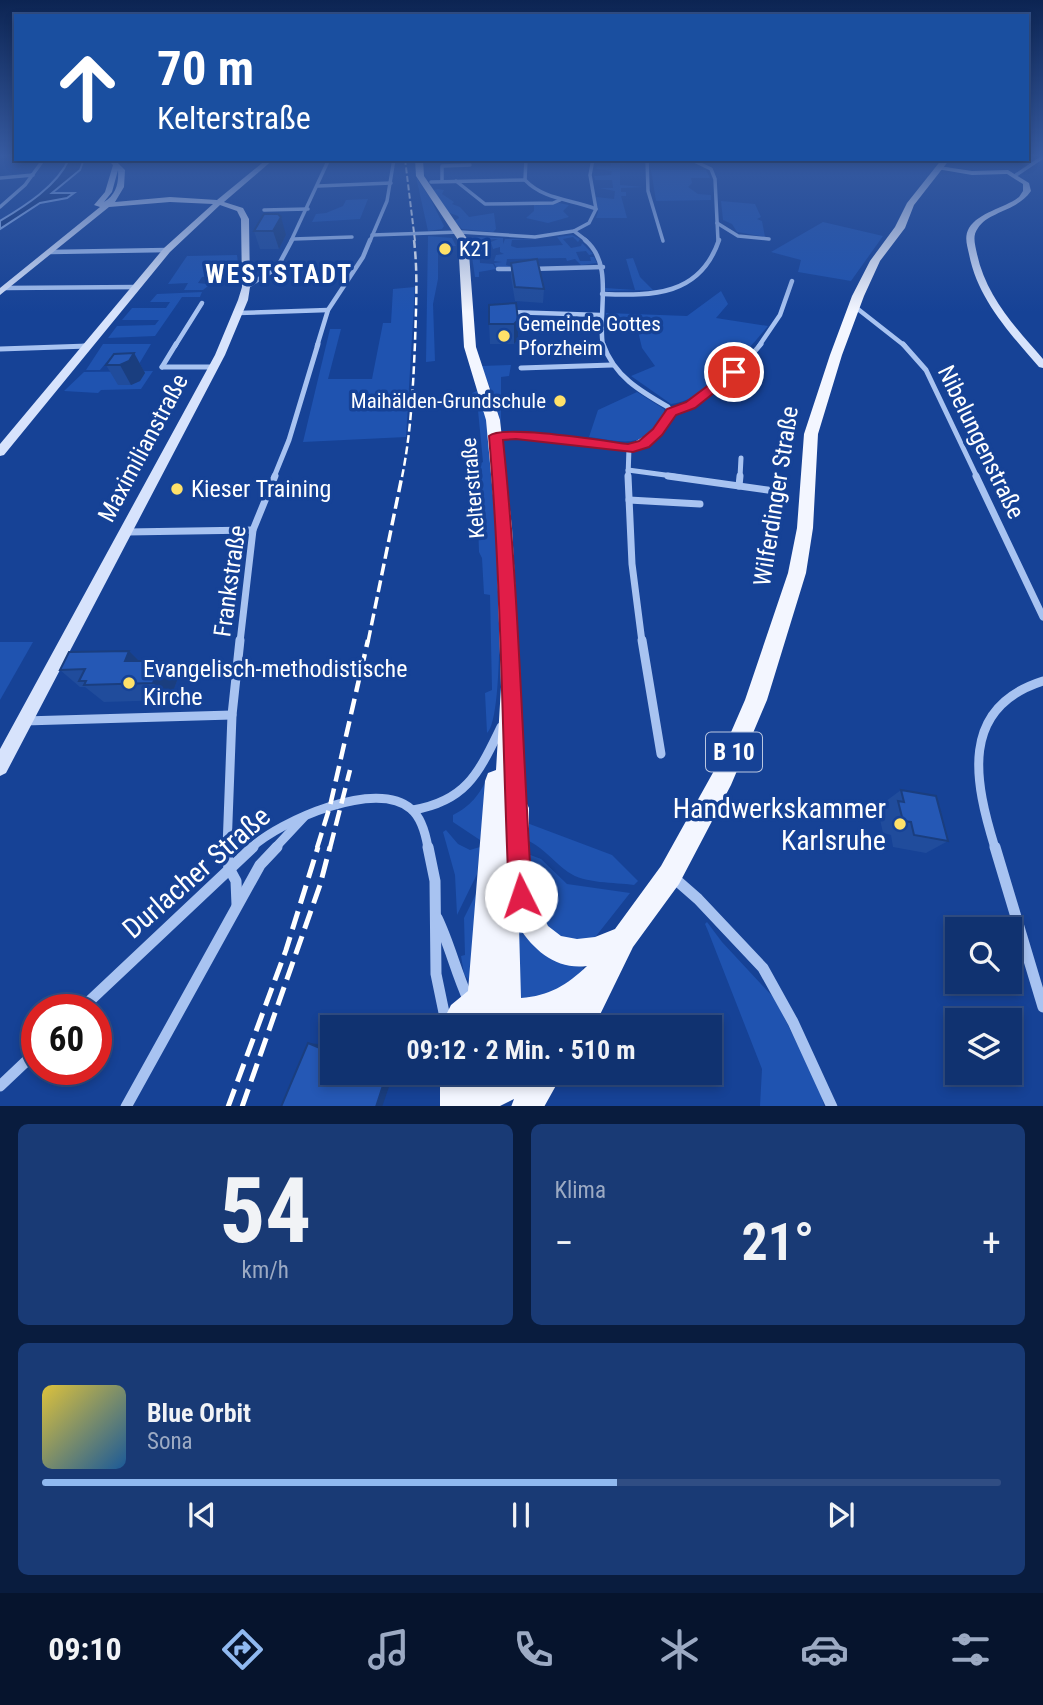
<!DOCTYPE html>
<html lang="de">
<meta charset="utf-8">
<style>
body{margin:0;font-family:"Roboto Condensed",sans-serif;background:#193a75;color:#f1f3f6;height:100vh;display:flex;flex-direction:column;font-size:26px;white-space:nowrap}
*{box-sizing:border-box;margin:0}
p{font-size:23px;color:#9caac3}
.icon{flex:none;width:38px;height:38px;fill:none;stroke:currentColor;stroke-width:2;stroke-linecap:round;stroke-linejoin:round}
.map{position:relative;height:1106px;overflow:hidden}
.sheet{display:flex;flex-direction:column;gap:18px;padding:18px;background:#091c3e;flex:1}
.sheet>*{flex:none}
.top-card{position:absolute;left:14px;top:14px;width:1015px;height:147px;border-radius:0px;box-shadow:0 4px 10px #0003,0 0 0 2px #304d83;background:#1a4fa0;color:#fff;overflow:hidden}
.buttons{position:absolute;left:945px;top:917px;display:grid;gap:14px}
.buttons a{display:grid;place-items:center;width:77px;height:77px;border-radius:0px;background:#103270;box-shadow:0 4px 10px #0003,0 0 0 2px #304d83;font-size:35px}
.speed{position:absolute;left:21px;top:994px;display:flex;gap:14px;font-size:35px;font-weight:700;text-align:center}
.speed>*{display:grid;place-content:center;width:91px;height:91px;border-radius:50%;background:#103270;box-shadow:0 4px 10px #0003,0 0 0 2px #304d83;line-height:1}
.speed .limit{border:10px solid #d22;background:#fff;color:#111}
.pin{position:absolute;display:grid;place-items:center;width:60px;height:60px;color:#fff;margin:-30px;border:4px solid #fff;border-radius:50%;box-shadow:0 2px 7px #0007}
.me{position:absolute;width:77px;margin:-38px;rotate:356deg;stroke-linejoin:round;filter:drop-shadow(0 0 5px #0008)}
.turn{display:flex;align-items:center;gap:24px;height:147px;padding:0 28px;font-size:32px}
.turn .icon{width:91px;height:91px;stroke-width:2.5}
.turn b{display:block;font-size:49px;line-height:60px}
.big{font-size:52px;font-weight:700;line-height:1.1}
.sheet .card{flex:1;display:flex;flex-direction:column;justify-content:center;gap:10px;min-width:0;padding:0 24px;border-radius:10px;background:#193a75}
.sheet .dial{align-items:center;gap:0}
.dial b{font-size:91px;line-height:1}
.song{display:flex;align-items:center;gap:21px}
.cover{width:84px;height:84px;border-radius:10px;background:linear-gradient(135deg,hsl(50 70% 55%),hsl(210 70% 35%))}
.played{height:7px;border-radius:4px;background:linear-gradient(90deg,#90b9f0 60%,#304d83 60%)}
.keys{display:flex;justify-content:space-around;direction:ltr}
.heat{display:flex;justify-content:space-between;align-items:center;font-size:38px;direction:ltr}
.sheet .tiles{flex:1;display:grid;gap:18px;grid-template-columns:1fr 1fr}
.card:last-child{grid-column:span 2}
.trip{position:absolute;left:320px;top:1015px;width:402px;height:70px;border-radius:0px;background:#103270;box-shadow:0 4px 10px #0003,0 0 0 2px #304d83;font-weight:700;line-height:70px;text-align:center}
.tab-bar{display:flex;height:112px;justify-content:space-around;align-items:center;background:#06142d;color:#9caac3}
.tab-bar .icon{width:49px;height:49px}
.tab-bar .selected{color:#90b9f0}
.tab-bar b{font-size:32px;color:#f1f3f6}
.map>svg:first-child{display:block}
.green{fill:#1f53b0}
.water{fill:#0e3073;stroke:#9bbcf4;stroke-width:2}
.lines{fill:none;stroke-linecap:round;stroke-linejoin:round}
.canal{fill:#0e3073;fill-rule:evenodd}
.street-far5{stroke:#a8c3f1;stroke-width:3.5}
.street-far4{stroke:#a8c3f1;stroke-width:4.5}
.street-far3{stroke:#a8c3f1;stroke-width:5}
.street-far2{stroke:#a8c3f1;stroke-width:7}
.street-far1{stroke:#a8c3f1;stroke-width:9}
.street{stroke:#a8c3f1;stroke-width:11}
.secondary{fill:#d7e3fc;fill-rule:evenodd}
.primary{fill:#f3f6ff;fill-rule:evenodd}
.rail-far4{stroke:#fff;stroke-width:2;stroke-dasharray:6 2.5;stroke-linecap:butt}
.rail-far3{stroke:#fff;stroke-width:2.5;stroke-dasharray:8 3.5;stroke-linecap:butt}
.rail-far2{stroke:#fff;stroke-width:3.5;stroke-dasharray:12 5;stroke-linecap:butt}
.rail-far1{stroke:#fff;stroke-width:4.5;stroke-dasharray:16 7;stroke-linecap:butt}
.rail{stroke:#fff;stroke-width:5;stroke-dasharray:19 8;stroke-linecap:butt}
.wall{fill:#204c9c}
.shaded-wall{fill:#1a3e7f}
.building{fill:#2558b5;stroke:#1a3e7f;stroke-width:2}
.route{fill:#e11d48;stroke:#92132f;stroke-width:2}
.poi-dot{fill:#ffe169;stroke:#164296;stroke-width:2.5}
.labels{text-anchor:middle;stroke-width:7;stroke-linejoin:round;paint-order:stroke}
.far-poi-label{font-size:21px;fill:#fff;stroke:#164296;text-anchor:start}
.far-street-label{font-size:21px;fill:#fff;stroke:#164296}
.shield{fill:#164296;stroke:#b9c6e0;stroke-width:2}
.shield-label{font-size:23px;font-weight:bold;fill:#fff}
.street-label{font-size:24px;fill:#fff;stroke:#164296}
.poi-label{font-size:24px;fill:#fff;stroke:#164296;text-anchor:start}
.far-district-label{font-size:26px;font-weight:bold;letter-spacing:2px;fill:#fff;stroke:#164296}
.near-poi-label{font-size:28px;fill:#fff;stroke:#164296;text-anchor:end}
.near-street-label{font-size:28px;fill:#fff;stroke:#164296}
</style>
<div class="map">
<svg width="1043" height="1107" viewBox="0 0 1043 1107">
<rect width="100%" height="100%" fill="#164296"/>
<!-- green -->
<g class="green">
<path d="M600,159H629L631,163L620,164V185L643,187L621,188V192H626V196H621L627,218H596L598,212L596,197L614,199L615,191L599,188H613L612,180H595L594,176L611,175L612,171L596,169L597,166H611V163L599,162Z"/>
<path d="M413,163L416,177L430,198L444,226L442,229L428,231Z"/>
<path d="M651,170H706L710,178H691L692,183L688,187L698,194L711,195V200L656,201Z"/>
<path d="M438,189L444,190L442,194L454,202L452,204L460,207L469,217L494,213L496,229L493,232L462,229L454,221L459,218L458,216L447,212L433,190Z"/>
<path d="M368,199L360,219L312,222L316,214L326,213L343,206L346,200Z"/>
<path d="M721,201L755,204L761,217L757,219L762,221L765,237L737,232L732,224L723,220Z"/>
<path d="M559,203L569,205L563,211L569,217L548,223L526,218L534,211V204Z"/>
<path d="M823,222L883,236L851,281L798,272L801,260L771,252Z"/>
<path d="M572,235L580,239L578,242L573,237L563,239L571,248L581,246L582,243L593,254L589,255L586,251L576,252L580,261H591L590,257H594L597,263L581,265L575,259L567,261L566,258L507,259L506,265L513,267H496L494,263L502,262L494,261L496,255L504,254L500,252V247L493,249L491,242L498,239L479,240L480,263L493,264L496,269L479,272V277H475L470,243L472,238L476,237L503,238V244L505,239H545L512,240L511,246L517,248L563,245L557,237Z"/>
<path d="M428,236L452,238L456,246H438V279L433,304L435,361L426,362Z"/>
<path d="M237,255L238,263L207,264L204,269L237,268L238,276L202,277L198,283L207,284L208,286L203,290H184L188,283L168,284L187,256Z"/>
<path d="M633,258L640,277L653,290L606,291L605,288L635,290L626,259Z"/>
<path d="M415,287L406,437L303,442L330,329H341L328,379H372L383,323H391L393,289Z"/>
<path d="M721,291L728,304L716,318L768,326C748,350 704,402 671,404L631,376L655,366L642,348L637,327L606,324V313L687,316Z"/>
<path d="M202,292L200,297H182L155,336L108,338L117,326L155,325L159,320H122L132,308H166L170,302H150L157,294Z"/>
<path d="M103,344H151L136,369L124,358H110L100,370H86Z"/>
<path d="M511,365L509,376L501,377V423L493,395L481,366Z"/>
<path d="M153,371L141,389L101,390L98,393L64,391L84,372Z"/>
<path d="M477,391C481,403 487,415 489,427C497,465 509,714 487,733L485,693L492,690L490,595L484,594L482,558L479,552L476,466L483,462L477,400H471L472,393Z"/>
<path d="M637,392L664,409L665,414C641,450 627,442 589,437L598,410Z"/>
<path d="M0,642H33L0,700Z"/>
<path d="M488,777L480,840L453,822V815C471,806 479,795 488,777Z"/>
<path d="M527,823L612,855L638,881L634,885C614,882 585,884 568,872C554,862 546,850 529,841Z"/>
<path d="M446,830L458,844L470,850L480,847L477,874L457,915L455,875L443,832Z"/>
<path d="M525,853L541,859L567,884L630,893L589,945L551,934L535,914Z"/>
<path d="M481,884L473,986L464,974L461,956L465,955L464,918Z"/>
<path d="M517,905L583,968V975L526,1005L517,995Z"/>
<path d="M707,922L722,942L775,999L820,1090L824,1106H760L762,1069L708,931L705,924Z"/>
</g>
<!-- water -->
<path class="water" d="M69,159H84L80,170L52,193H74L67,198L40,203L0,229V221C25,206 57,186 69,159Z"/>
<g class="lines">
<!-- canal -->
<path class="canal" d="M131,159H139L131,164H127V162Z"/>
<!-- street-far5 -->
<g class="street-far5">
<path d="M271,159H287"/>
<path d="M526,159L525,180C544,200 571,199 596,209"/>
<path d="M647,159L648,191L663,241"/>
<path d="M690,159L711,169L715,179L718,241"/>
<path d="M1016,175L1043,157"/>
<path d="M0,178L33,175"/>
<path d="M442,181V166L470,165"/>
<path d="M456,181L485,204L553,203L560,200"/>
<path d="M431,182L525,180"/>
<path d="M318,186L391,183"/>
<path d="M0,207L25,185L44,159"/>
<path d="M264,210L308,209"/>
<path d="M717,223L738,236L769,239"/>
<path d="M574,231L587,241"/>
<path d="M372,235L460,232L535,237L574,231L589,223L596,209L590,175L593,159"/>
<path d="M293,239L352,237"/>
<path d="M291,241L329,159"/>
<path d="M370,241L387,201L394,159"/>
</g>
<!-- street-far4 -->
<g class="street-far4">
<path d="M585,240C615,264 597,313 603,346"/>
<path d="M50,252L167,250"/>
<path d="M498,269H518"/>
<path d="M530,269L603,267"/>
<path d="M246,287L277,268L292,240"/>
<path d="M5,288L138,287"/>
<path d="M602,294C653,296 700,296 719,240"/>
<path d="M854,306L905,346"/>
<path d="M509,312L600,315"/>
<path d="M238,313L328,310"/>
<path d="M83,346H88"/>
<path d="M175,346L202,303"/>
<path d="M317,346L328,310L363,257L370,240"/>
<path d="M759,346L780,315L792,281"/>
</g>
<!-- street-far3 -->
<g class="street-far3">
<path d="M903,344L926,370L977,477"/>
<path d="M0,349L88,346"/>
<path d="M162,367L176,344"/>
<path d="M162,367H213"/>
<path d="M521,368L612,365"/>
<path d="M671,412C707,397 736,375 761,344"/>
<path d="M495,436L516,435L629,448L653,434L671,412L668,407C640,391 614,376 603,344"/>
<path d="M628,470L680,477"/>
<path d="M274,477L289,440L318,344"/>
<path d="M628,477L629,448"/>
<path d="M740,477L741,458"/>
</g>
<!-- street-far2 -->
<g class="street-far2">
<path d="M628,476L632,564L642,642"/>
<path d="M668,476L775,491"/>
<path d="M976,476L1043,617"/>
<path d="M739,486L740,476"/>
<path d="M629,500L700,504"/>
<path d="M127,532L253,530"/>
<path d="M240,642L253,530L275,476"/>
</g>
<!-- street-far1 -->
<g class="street-far1">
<path d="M642,640L661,754"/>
<path d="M24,721L232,715"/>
<path d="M413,810C467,801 479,772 501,727"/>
<path d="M227,848L232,715L240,640"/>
<path d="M251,848C280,821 377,778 411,809C422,818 426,836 428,848"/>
<path d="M275,848L304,817"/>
<path d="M995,848C975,783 958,708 1043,681"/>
</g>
<!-- street -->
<g class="street">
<path d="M226,847L229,868L236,881L237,905"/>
<path d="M428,847L435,881L436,974L447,1027"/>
<path d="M995,847L1043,1007"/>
<path d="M674,878L698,899L763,968L793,1022L832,1107"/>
<path d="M437,918C450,945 456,973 469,1001"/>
<path d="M80,1010L253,847"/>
<path d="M0,1086L37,1051"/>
<path d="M126,1107L260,865L277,847"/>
</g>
<!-- secondary -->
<g class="secondary">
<path d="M107,159H114L125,170L124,187L115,202L170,197L217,200L267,159H274L224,202L243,208L249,219L250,287L248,300L225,355L6,773L0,776V749L215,355L238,300L242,287L241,219L237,211L220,205L170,252L4,455L0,456V444L164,248L213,204L170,202L109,207L0,295V288L100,207L94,205L105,192L113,165ZM118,170C119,183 116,195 104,202L112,192Z"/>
<path d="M939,166L972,171L1008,170L1029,183L1031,191C1016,212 989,211 978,228C972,236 975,244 977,254C986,296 1015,327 1043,359V368L1039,367C1010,333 978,300 969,254C967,245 964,237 969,228C979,212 1005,208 1019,197L1023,191V184L1007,174L972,175L937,169Z"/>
</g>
<!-- primary -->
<g class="primary">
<path d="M415,159H423L424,176L468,240L476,347L500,420L512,528L521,687L518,796L525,800L529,808V850L534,897L548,926L561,936L577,939L595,937L615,929L661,866L715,769L745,700L788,573L797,528L804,434L830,355L852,296L870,261L895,227L907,203L942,159H950L914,205L905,228L880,261L864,296L842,355L818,434L813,528L806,573L767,700L731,785L679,884L633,947L594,1027H543L544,1024L536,1027H507C495,1010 482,1010 470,1027H440L451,1005L468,991L485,781L488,773L496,770L501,687L496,528L486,420L464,347L458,240L416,176ZM519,927C534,951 557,970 587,966C567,985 549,996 521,998Z"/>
<path d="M440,1073H474L486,1078L499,1073H563L544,1107H511L514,1099L498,1107H440Z"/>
</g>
<!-- rail-far4 -->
<path class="rail-far4" d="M405,159L415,241"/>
<!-- rail-far3 -->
<path class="rail-far3" d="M402,477C411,433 413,388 415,343C416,308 418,274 414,240"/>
<!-- rail-far2 -->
<path class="rail-far2" d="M368,642L402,476"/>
<!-- rail-far1 -->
<g class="rail-far1">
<path d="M317,848L330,806L368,640"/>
<path d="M330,848L350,770"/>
</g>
<!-- rail -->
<g class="rail">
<path d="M228,1107L286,950L318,847"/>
<path d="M242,1107L320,885L330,847"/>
</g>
</g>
<!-- wall -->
<g class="wall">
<path d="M264,214L286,235L279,249H260L254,231Z"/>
<path d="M511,263L544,289L543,303L515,301L511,277Z"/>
<path d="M518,320V339L514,344H490L489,324Z"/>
<path d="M134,353L145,373L140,381L131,385H118L106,365Z"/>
<path d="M139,661H162L178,678L170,700L104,702L85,687H80L60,670Z"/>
<path d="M901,790L948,841L926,853L893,847L891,835L883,833L879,815L884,812L882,804Z"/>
</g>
<!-- shaded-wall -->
<g class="shaded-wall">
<path d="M281,217L286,235L279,249L273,231Z"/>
<path d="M518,320V339L514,344V324Z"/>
<path d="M134,353L145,373L140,381L131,385L120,365Z"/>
<path d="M129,651L146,668L125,661Z"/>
<path d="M162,661L178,678L170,700L153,683Z"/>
<path d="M308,1043L318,1044L332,1050V1053Z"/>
<path d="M378,1073H386L393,1075L382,1107H376Z"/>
</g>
<!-- building -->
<g class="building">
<path d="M264,214H278L281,217L273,231H254Z"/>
<path d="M537,259L544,289L515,287L511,263Z"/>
<path d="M516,303L518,320L514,324H489V305Z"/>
<path d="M134,353L129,361L120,365H106L114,354Z"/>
<path d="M129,651L125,661H162L153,683L84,685L86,681H79L85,669L60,670L69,652Z"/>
<path d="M901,790L936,796L948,841L914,835L911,822L903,821L898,801L904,802Z"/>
<path d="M308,1043L332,1053V1073H378L386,1076L376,1107H281Z"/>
</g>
<!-- sky -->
<linearGradient id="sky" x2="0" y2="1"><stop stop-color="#0c2452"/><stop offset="0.5" stop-color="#365aa0"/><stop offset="1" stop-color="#365aa0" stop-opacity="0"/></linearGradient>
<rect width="1043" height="312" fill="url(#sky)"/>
<!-- route -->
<path class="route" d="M730,369L740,372L695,408L676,415L662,435L649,447L633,452L516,439L503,440C519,591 522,744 532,896L529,905L521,908L512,905L509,896C502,743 502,589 489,436C502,424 605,441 628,444L639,441L653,429L667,409L686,402Z"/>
<!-- markers -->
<g class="poi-dot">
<circle cx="445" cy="249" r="7"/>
<circle cx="504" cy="336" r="7"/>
<circle cx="560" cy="401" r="7"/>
<circle cx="177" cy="489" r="7"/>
<circle cx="129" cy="683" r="7"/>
<circle cx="900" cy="824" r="7"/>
</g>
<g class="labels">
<!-- far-poi labels -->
<g class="far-poi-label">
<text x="459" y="256">K21</text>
<text x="518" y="331">Gemeinde Gottes<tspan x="518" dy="24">Pforzheim</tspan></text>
<text x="546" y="408" text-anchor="end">Maihälden-Grundschule</text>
</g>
<!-- far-street labels -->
<g class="far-street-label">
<text transform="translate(473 488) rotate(-95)" y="7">Kelterstraße</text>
</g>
<!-- shield labels -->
<rect class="shield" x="706" y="732.5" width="56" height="39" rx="5"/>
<g class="shield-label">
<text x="734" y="760">B 10</text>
</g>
<!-- street labels -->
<g class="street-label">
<text transform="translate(981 442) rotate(64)" y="8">Nibelungenstraße</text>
<text transform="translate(143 448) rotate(-62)" y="8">Maximilianstraße</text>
<text transform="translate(776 496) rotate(-81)" y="8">Wilferdinger Straße</text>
<text transform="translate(230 581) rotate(-82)" y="8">Frankstraße</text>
</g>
<!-- poi labels -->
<g class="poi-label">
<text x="191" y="497">Kieser Training</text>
<text x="143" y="677">Evangelisch-methodistische<tspan x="143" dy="28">Kirche</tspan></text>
</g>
<!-- far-district labels -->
<g class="far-district-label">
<text x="279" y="283">WESTSTADT</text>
</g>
<!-- near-poi labels -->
<g class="near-poi-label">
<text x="886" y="818">Handwerkskammer<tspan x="886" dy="32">Karlsruhe</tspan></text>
</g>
<!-- near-street labels -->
<g class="near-street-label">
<text transform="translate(196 872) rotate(-41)" y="10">Durlacher Straße</text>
</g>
</g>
</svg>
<div class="buttons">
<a><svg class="icon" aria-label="search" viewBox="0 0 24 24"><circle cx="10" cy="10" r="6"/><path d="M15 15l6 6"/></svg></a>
<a><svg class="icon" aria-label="layers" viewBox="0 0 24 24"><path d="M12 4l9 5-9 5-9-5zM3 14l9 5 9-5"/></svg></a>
</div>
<div class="speed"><div class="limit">60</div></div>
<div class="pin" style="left:734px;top:372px;background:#d93025"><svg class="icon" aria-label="arrive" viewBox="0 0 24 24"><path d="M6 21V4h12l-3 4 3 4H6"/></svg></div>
<svg class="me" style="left:521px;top:896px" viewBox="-20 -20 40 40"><circle r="19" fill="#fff"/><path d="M0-13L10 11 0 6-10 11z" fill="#e11d48"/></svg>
<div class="trip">09:12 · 2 Min. · 510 m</div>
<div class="top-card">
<div class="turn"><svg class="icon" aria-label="ahead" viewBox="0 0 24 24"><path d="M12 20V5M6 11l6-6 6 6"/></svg><div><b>70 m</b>Kelterstraße</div></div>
</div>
</div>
<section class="sheet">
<div class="tiles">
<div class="card dial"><b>54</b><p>km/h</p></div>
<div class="card"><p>Klima</p>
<div class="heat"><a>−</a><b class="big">21°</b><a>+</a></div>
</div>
<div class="card">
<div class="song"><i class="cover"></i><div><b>Blue Orbit</b><p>Sona</p></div></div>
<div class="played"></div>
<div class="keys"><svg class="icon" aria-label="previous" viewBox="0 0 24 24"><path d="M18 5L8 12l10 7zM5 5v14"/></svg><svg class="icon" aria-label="pause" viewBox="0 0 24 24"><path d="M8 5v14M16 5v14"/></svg><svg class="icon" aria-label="next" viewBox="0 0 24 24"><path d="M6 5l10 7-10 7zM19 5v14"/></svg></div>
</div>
</div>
</section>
<nav class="tab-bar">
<b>09:10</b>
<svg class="icon selected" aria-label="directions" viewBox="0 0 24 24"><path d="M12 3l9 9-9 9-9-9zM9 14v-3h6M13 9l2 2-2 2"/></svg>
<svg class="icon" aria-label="music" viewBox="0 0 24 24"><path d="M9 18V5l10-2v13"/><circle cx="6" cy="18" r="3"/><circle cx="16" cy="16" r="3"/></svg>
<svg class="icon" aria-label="phone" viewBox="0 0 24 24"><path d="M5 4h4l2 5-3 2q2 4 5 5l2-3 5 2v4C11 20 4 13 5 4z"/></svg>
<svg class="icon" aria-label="climate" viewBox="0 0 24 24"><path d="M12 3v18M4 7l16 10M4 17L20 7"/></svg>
<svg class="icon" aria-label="car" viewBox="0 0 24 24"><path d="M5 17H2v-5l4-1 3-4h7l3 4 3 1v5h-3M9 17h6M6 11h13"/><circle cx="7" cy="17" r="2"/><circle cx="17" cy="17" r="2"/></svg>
<svg class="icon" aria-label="filters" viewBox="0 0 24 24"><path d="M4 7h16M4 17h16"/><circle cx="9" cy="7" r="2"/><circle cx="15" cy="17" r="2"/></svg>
</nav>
